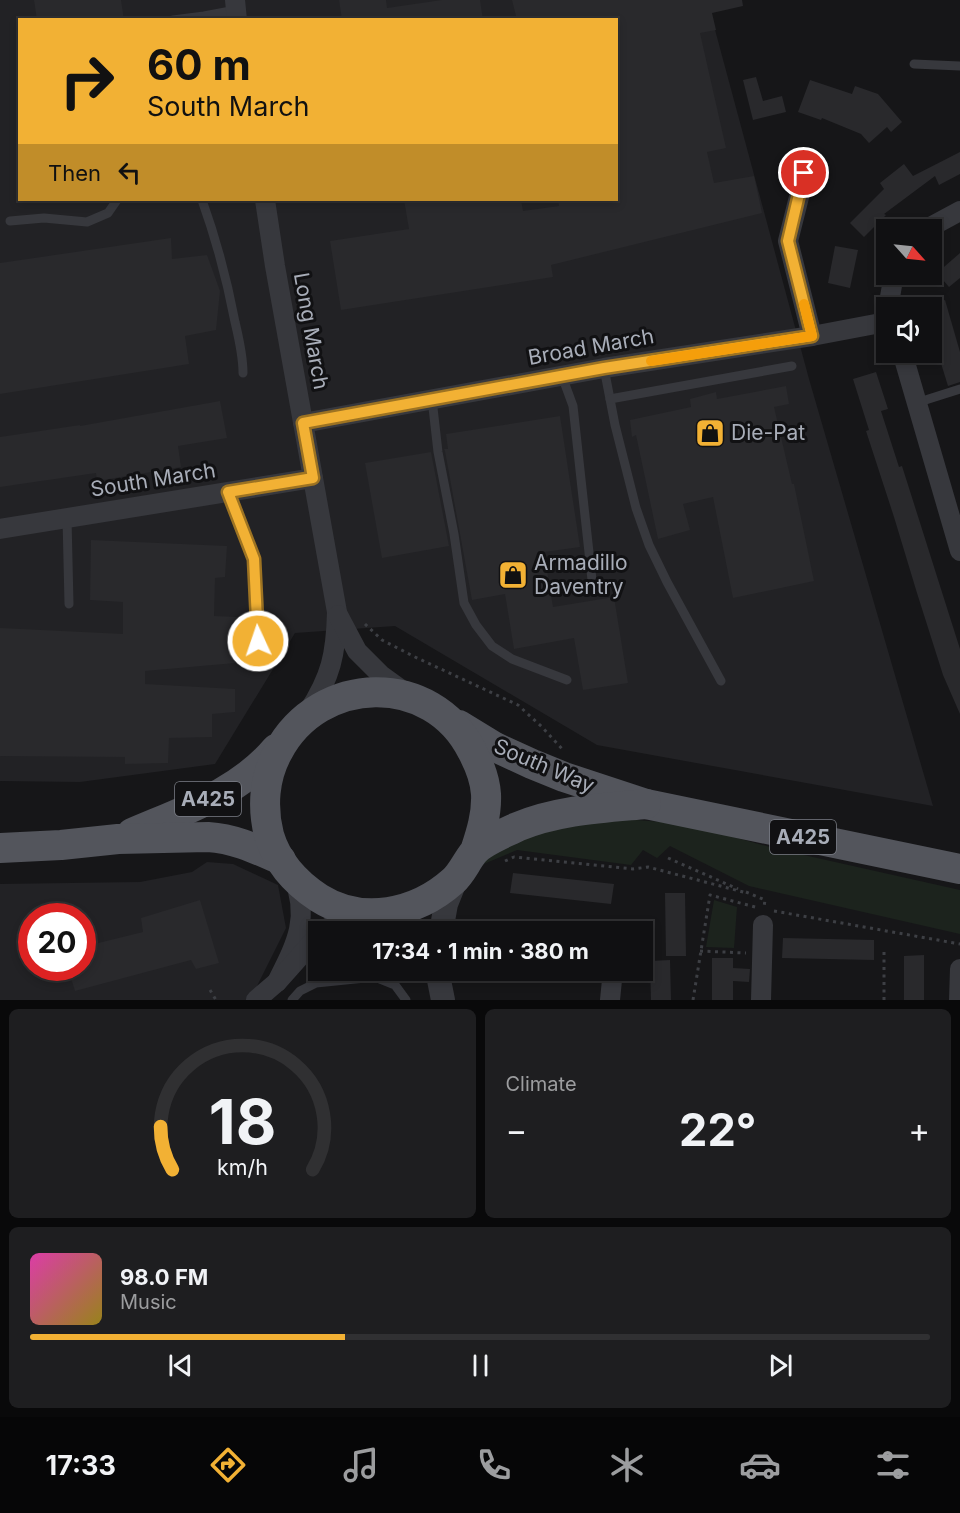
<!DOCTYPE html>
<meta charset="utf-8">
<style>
body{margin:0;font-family:Inter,sans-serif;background:#1e1e20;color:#f1f3f6;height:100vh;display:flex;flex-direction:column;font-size:22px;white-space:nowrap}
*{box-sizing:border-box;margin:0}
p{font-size:20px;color:#9c9d9f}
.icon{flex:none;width:33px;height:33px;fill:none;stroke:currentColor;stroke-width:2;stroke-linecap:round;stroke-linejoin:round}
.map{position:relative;height:1000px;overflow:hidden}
.sheet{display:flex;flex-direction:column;gap:9px;padding:9px;background:#09090a;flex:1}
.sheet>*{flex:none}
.banner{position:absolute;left:18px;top:18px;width:600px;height:183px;border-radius:0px;box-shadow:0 3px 9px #0003,0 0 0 2px #303032;background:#f2b134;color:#111;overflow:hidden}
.needle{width:39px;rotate:117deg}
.fabs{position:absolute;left:876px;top:219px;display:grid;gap:12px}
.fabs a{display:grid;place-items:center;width:66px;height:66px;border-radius:0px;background:#101012;box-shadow:0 3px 9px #0003,0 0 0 2px #303032;font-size:30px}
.speed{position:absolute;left:18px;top:903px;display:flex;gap:12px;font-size:30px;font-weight:700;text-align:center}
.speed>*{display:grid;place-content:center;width:78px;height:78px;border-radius:50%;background:#101012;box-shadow:0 3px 9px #0003,0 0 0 2px #303032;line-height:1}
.speed .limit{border:9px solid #d22;background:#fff;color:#111}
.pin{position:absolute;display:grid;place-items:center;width:51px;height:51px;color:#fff;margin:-26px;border:3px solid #fff;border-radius:50%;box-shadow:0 2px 6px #0007}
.me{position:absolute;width:66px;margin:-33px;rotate:357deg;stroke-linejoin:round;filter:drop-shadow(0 0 4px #0008)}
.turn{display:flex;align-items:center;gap:21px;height:126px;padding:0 30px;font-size:27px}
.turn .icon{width:78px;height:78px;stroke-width:2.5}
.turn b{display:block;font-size:42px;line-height:51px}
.then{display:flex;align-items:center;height:57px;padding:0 30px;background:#0003;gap:12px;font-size:22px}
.big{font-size:45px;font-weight:700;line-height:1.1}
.sheet .card{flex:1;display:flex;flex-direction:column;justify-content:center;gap:9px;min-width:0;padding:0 21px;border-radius:9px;background:#1e1e20}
.sheet .dial{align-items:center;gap:0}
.dial svg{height:156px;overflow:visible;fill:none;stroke:#303032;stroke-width:7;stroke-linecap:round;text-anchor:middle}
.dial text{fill:#f1f3f6;stroke:none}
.song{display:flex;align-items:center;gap:18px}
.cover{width:72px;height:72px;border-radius:9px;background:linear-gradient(135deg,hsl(320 70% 55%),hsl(50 70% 35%))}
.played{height:6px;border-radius:3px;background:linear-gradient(90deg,#f2b134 35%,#303032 35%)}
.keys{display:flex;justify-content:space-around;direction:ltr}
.heat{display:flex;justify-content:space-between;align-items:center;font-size:33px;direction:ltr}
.sheet .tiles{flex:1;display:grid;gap:9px;grid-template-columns:1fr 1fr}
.card:last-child{grid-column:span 2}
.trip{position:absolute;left:308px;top:921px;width:345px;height:60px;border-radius:0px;background:#101012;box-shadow:0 3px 9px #0003,0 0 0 2px #303032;font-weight:700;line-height:60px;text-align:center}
.tabs{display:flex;height:96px;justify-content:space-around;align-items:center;background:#060607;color:#9c9d9f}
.tabs .icon{width:42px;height:42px}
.tabs .selected{color:#f2b134}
.tabs b{font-size:27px;color:#f1f3f6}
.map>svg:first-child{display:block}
.built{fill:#222225;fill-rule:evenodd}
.green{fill:#1c231d}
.building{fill:#29292c}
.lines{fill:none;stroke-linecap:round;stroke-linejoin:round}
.path{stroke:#3d3f44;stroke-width:3;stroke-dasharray:3 4.5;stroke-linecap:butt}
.service{stroke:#37383d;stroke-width:9}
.minor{stroke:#37383d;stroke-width:20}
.tertiary{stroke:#37383d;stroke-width:24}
.primary{stroke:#53555c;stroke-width:30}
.route-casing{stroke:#9d7322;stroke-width:15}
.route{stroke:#f2b134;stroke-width:10}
.slow{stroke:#f59e0b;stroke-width:10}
.labels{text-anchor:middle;stroke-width:6;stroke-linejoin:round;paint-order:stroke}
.shield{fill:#111113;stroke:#7b7e86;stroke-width:1.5}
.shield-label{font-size:20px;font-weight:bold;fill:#a8adb8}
.street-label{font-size:21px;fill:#a8adb8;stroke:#111113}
.poi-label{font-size:21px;fill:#a8adb8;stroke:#111113;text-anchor:start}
</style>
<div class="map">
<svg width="960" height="1000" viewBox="0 0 960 1000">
<rect width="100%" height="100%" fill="#161618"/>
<!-- built -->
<g class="built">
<path d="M0,0H707L809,379L933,806L597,745L395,626L295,633L215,764L80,782L0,781ZM20,20H616V200H20Z"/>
<path d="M207,862L233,864L278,885L286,928L250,1000H0V884L140,882L192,872ZM32,916H82V968H32Z"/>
</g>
<!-- green -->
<g class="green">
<path d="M598,817L687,824L777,849L960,890V934L749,886L670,846L657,858L643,850L631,865L517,850L479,866L514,834Z"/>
<path d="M714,900L737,907L734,948L706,947Z"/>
</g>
<!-- building -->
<g class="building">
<path d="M34,0H121L124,20H37Z"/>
<path d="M339,0H386L387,8L442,0H480L483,20H342Z"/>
<path d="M512,0H742L743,6L712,13L716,30L700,33L726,148L707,152L714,183L754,176L762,213L551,265L553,277L341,310L330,241L409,229L404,200H521L523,211L559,206L558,200H616V20H517Z"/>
<path d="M756,77L763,101L782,96L786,112L753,120L743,80Z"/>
<path d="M810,80L852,94L855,86L878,94L902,122L891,132L887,127L869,143L861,134L822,118L821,120L798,112Z"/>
<path d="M960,152V174L939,185L935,176L884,214L886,215L864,237L850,223L884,189L880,183L904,164L913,176Z"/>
<path d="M171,238L172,259L207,255L220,291L216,330L185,336L189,364L0,394V263Z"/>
<path d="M835,246L858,250L850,288L828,283Z"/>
<path d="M960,253V278L949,287L937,273Z"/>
<path d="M945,300L960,352V382L948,386L932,334V304Z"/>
<path d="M876,372L888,409L881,411L899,467L902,466L960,649V714L943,675L917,593L894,517L866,431L869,430L853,379Z"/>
<path d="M786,386L789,404L774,407L792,484H794L814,581L733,598L713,497L683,504L690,530L658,539L636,435L632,437L630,420L691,407L690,399L716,392L717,399Z"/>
<path d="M220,401L227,438L178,446L181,467L97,481L96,473L0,487V437L80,425V426Z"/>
<path d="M560,416L580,547L544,552L553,607L614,597L628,683L583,690L574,638L514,649L505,594L472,600L445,451L444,449H448L446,434Z"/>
<path d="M431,452L449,546L382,558L365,463Z"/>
<path d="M91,540L227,546L225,577L215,578L214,616L237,617L235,663L145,671V684L235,689V712L212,714V737L169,738L168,763L125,764V757L0,756V628L123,634V602L90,600Z"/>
<path d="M513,873L614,884L611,904L510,893Z"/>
<path d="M665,893H685L686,956H666Z"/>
<path d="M200,900L219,963L196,969L191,960L75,991L68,968H82V947L143,932L141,918Z"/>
<path d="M783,938L874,940V960L782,958Z"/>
<path d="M924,955V1000H904V956Z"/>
<path d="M712,958H733V968L750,969L749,982L733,981V1000H712Z"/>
<path d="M670,960L671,1000H651L650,961Z"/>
</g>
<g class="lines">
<!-- path -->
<g class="path">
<path d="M365,624L382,640L415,657L518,705L542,727L564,751"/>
<path d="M668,858L738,889"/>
<path d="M505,861L514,857L633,869L648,867L747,893"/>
<path d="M746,892L765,900L764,907"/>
<path d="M774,911L960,944"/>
<path d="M700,951L746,953"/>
<path d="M510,970L595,981"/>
<path d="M210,990L216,1000"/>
<path d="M693,1000L710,895L759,908"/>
<path d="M884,1000V952"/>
</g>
<!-- service -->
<g class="service">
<path d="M173,20L204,16L236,10"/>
<path d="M914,64L960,66"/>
<path d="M202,200C216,239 227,280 235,322C239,339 243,355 243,373"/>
<path d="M10,221L44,218L87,222L108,213L117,200"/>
<path d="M604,368L615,425L636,508L649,545L667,582L721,681"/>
<path d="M562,376L573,406L593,589"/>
<path d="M432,399L438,452L454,534L464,603L476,625L492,646L512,659L567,680"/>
<path d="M610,399L792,366"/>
<path d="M916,403L960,389"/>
<path d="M228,492L254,559L258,641"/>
<path d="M67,518L69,604"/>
<path d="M292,1000L300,991L316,983L375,977L395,985L406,1000"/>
</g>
<!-- minor -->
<g class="minor">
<path d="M235,0L237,20"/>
<path d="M806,161L802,185L788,241L812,336"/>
<path d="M265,200L275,266L337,612C336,654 331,677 308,712"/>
<path d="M928,230L934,225L960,211"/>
<path d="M891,308L890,297L894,274"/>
<path d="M902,352L960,551"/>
<path d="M303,423L604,368L812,336L886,322"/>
<path d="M0,529L313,478"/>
<path d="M338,615L357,651L381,675L406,693"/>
<path d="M323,932C334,922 348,917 362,914"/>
<path d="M277,982C295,946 311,918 293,877"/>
<path d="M256,1000L277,982L318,936"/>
<path d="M610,1000L613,970"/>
<path d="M761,1000L763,925"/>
<path d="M959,1000L960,969"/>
</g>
<!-- tertiary -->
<g class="tertiary">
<path d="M385,913L398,919L413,932"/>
<path d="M441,932L446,904L456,879"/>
<path d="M437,970L443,1000"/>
</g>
<!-- primary -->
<g class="primary">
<path d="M459,725L495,747L532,764L564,777L646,804L960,869"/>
<path d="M132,833C183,811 239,793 276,749"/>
<path d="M0,848L61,845L118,839L208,837C236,839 256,849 281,860"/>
<path d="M475,851C481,833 487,814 486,794C485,779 479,764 472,751C432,671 319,674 278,752C264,777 262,807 269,835C277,862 296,883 319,898C362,925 416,914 453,881C462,873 466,862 474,852C482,842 505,833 517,827C558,810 602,808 646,804"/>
</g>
</g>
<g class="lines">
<!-- route casing -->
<g class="route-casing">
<path id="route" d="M258,641L254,559L228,492L313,478L303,423L604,368L812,336L788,241L804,173"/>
</g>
<!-- route -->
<use href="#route" class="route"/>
<!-- slow -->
<path class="slow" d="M651,361L812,336L804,304"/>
</g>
<!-- icons -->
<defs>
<g id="shop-square" transform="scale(1.5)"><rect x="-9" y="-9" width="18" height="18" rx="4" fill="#f2b134" stroke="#111113"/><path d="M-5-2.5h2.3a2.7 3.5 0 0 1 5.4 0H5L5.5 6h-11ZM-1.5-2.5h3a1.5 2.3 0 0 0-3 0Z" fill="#111"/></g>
</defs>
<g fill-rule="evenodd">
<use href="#shop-square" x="710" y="433"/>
<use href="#shop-square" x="513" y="575"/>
</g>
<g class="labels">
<!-- shield labels -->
<g class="shield">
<rect x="175" y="782" width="66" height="34" rx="4.5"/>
<rect x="770" y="820" width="66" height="34" rx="4.5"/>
</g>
<g class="shield-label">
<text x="208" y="806">A425</text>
<text x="803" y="844">A425</text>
</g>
<!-- street labels -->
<g class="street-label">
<text transform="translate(311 331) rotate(80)" y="7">Long March</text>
<text transform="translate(591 347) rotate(-10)" y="7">Broad March</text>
<text transform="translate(153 480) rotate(-9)" y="7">South March</text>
<text transform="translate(544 766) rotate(23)" y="7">South Way</text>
</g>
<!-- poi labels -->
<g class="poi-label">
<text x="731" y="440">Die-Pat</text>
<text x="534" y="570">Armadillo<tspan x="534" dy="24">Daventry</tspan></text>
</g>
</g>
</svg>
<div class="fabs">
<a><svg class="needle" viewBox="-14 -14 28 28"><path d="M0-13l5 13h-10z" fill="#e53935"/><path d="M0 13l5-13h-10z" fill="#9c9d9f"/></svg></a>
<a><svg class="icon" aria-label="sound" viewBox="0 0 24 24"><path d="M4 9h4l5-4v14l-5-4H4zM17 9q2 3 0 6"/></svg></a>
</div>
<div class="speed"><div class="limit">20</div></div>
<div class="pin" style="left:804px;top:173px;background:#d93025"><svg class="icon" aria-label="arrive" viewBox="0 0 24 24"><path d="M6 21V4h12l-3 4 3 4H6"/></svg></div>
<svg class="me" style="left:258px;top:641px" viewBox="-20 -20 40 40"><circle r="17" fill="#f2b134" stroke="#fff" stroke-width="3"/><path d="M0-11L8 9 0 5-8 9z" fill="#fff"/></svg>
<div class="trip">17:34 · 1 min · 380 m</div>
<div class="banner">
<div class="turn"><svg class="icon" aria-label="right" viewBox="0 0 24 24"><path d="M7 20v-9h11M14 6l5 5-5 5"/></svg><div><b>60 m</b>South March</div></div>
<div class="then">Then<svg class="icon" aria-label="left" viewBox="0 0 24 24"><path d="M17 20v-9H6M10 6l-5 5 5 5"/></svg></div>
</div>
</div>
<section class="sheet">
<div class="tiles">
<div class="card dial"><svg viewBox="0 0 100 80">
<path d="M14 69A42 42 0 1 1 86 69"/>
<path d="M14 69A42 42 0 0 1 8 47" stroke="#f2b134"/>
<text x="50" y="56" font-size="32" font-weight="700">18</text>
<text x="50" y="72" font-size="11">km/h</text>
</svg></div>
<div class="card"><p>Climate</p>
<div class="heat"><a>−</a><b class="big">22°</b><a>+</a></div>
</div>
<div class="card">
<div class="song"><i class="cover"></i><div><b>98.0 FM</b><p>Music</p></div></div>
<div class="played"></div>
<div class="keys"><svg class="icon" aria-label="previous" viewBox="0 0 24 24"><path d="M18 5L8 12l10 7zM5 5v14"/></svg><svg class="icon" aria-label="pause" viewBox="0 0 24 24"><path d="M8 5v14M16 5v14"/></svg><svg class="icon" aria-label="next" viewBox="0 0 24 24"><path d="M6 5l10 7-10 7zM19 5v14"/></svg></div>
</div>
</div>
</section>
<nav class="tabs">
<b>17:33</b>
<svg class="icon selected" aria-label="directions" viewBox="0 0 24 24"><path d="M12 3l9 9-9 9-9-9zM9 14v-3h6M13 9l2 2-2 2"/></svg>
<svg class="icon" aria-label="music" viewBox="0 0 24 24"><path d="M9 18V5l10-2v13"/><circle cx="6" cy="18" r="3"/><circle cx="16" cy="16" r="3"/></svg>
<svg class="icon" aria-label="phone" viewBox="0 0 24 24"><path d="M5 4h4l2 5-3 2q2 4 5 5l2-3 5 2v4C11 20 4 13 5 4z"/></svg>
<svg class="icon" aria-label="climate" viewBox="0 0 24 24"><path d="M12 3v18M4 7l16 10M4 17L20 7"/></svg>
<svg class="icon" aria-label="car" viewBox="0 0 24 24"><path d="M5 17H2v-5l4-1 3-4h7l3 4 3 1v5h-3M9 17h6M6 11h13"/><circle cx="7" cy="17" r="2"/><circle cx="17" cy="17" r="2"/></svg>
<svg class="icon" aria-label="filters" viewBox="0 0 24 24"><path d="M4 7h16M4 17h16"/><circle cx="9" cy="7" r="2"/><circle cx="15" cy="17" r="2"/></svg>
</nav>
